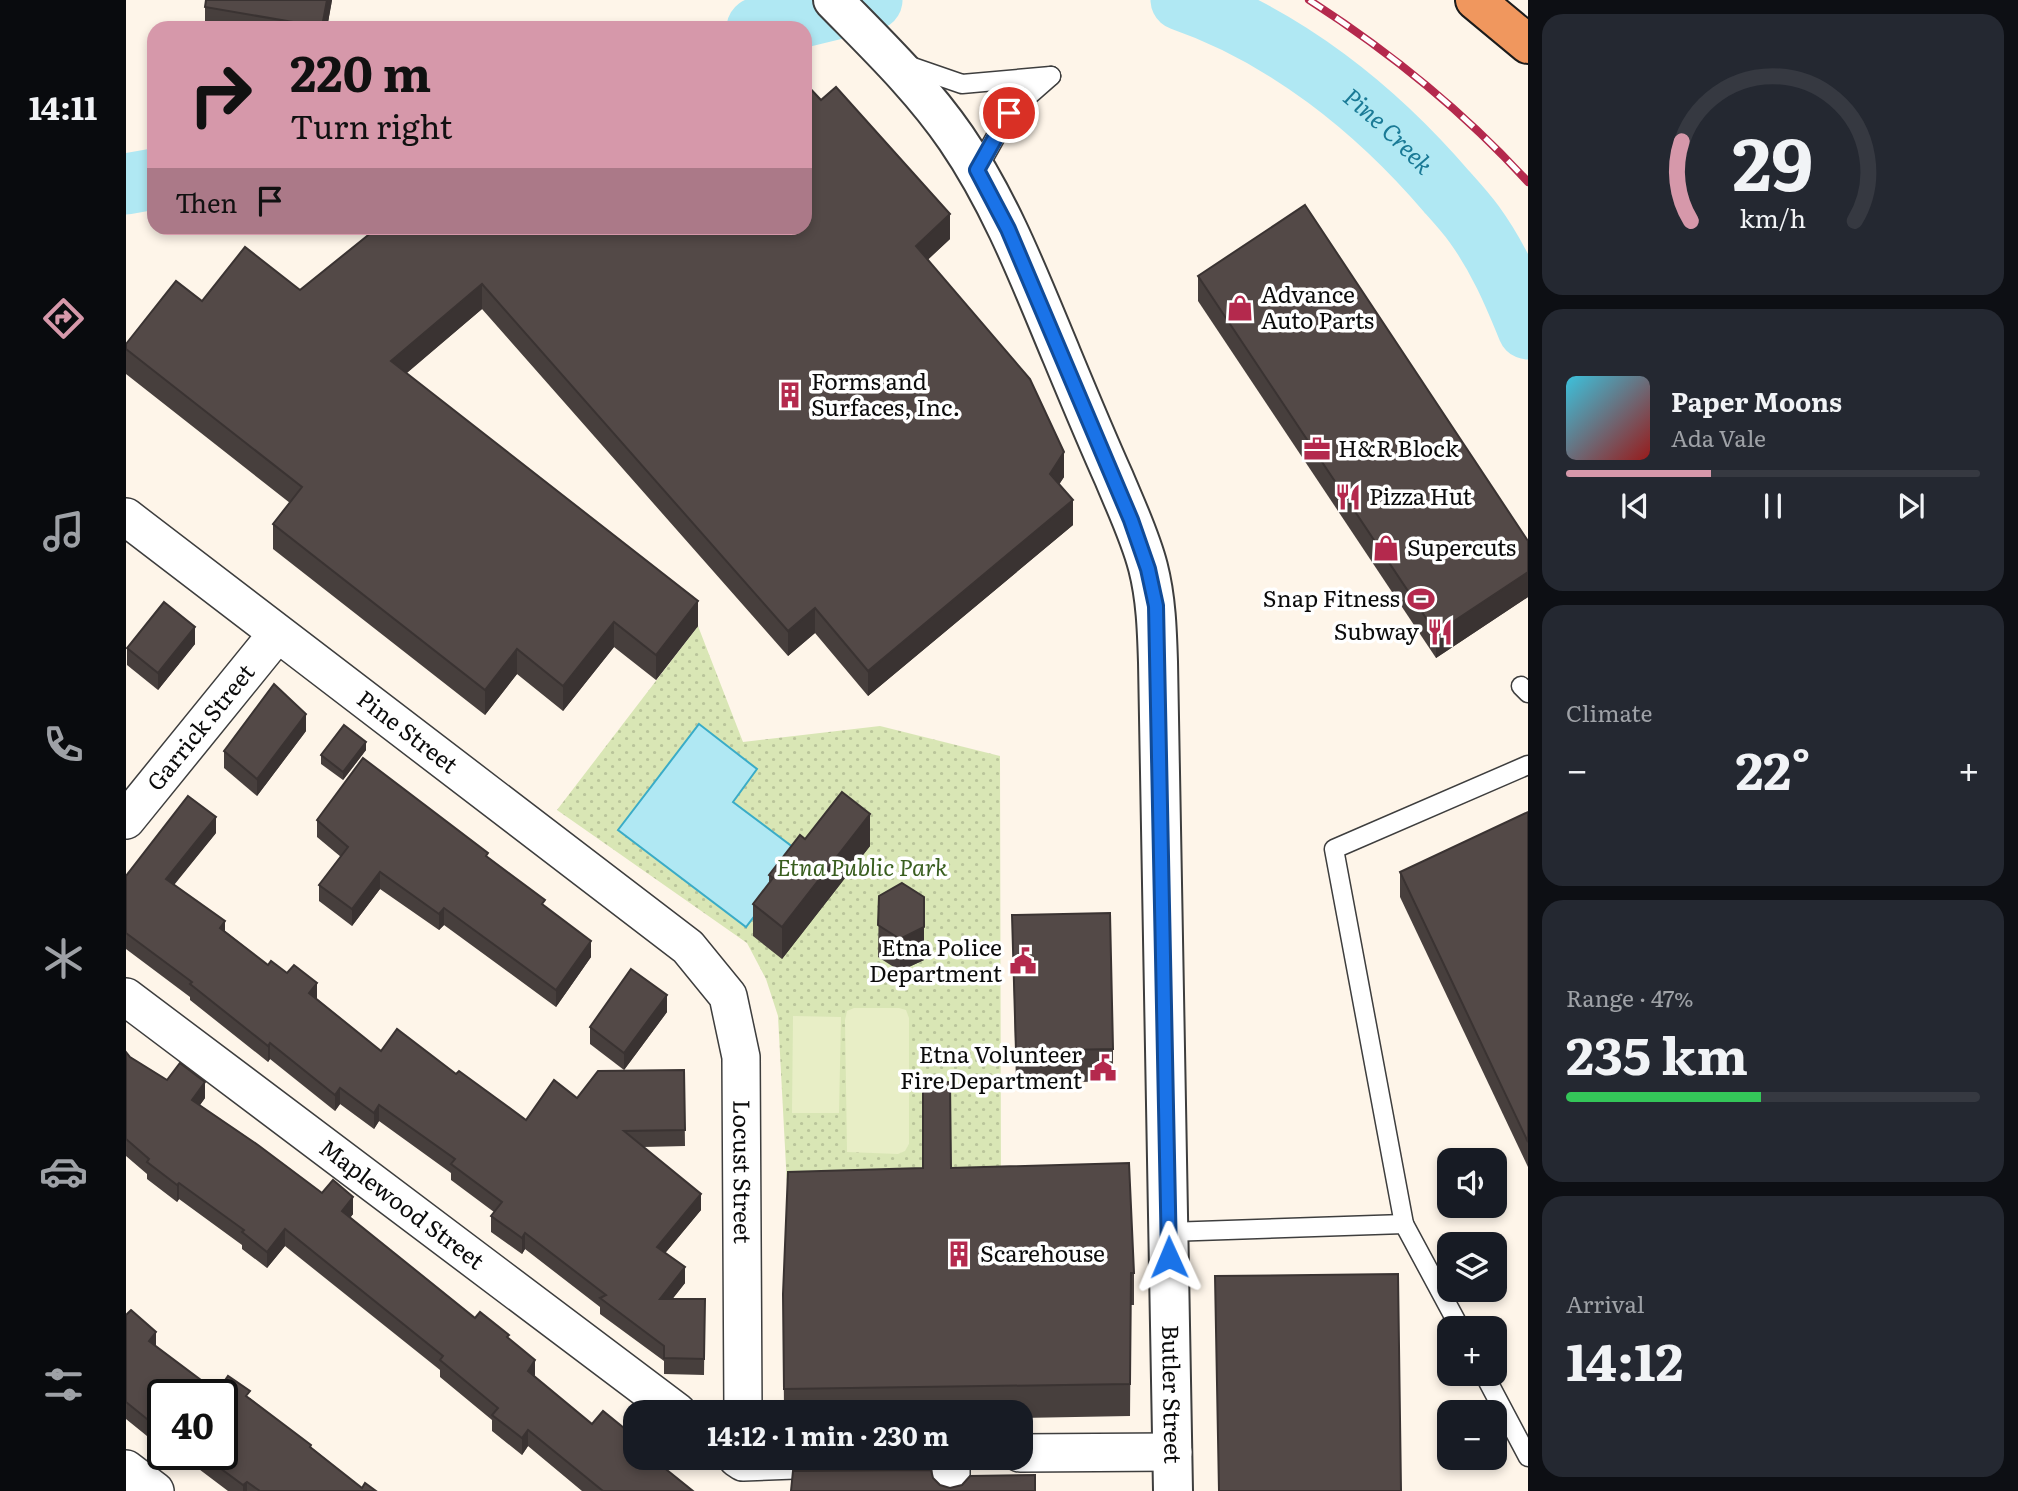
<!DOCTYPE html>
<meta charset="utf-8">
<style>
body{margin:0;font-family:Literata,serif;background:#242831;color:#f1f3f6;height:100vh;display:flex;flex-direction:column;font-size:26px;white-space:nowrap}
*{box-sizing:border-box;margin:0}
p{font-size:23px;color:#9ea1a6}
.icon{flex:none;width:38px;height:38px;fill:none;stroke:currentColor;stroke-width:2;stroke-linecap:round;stroke-linejoin:round}
.map{position:relative;flex:1;overflow:hidden}
.details{display:flex;flex-direction:column;gap:14px;padding:14px;background:#0d0f14;width:490px}
.details>*{flex:none}
.banner{position:absolute;left:21px;top:21px;width:665px;height:214px;border-radius:21px;box-shadow:0 4px 10px #0003;background:#d698aa;color:#111;overflow:hidden}
.tools{position:absolute;left:1311px;top:1148px;display:grid;gap:14px}
.tools a{display:grid;place-items:center;width:70px;height:70px;border-radius:14px;background:#171b24;box-shadow:0 4px 10px #0003;font-size:35px}
.speed{position:absolute;left:21px;top:1379px;display:flex;gap:14px;font-size:35px;font-weight:700;text-align:center}
.speed>*{display:grid;place-content:center;width:91px;height:91px;border-radius:50%;background:#171b24;box-shadow:0 4px 10px #0003;line-height:1}
.speed .limit{border:4px solid #111;border-radius:10px;background:#fff;color:#111}
.pin{position:absolute;display:grid;place-items:center;width:60px;height:60px;color:#fff;margin:-30px;border:4px solid #fff;border-radius:50%;box-shadow:0 2px 7px #0007}
.me{position:absolute;width:77px;margin:-38px;rotate:359deg;stroke-linejoin:round;filter:drop-shadow(0 0 5px #0008)}
.turn{display:flex;align-items:center;gap:24px;height:147px;padding:0 28px;font-size:32px}
.turn .icon{width:91px;height:91px;stroke-width:2.5}
.turn b{display:block;font-size:49px;line-height:60px}
.then{display:flex;align-items:center;height:66px;padding:0 28px;background:#0003;gap:14px;font-size:26px}
.big{font-size:52px;font-weight:700;line-height:1.1}
.details .card{flex:1;display:flex;flex-direction:column;justify-content:center;gap:10px;min-width:0;padding:0 24px;border-radius:21px;background:#242831}
.details .dial{align-items:center;gap:0}
.dial svg{height:182px;overflow:visible;fill:none;stroke:#363941;stroke-width:7;stroke-linecap:round;text-anchor:middle}
.dial text{fill:#f1f3f6;stroke:none}
.song{display:flex;align-items:center;gap:21px}
.cover{width:84px;height:84px;border-radius:10px;background:linear-gradient(135deg,hsl(190 70% 55%),hsl(0 70% 35%))}
.played{height:7px;border-radius:4px;background:linear-gradient(90deg,#d698aa 35%,#363941 35%)}
.keys{display:flex;justify-content:space-around;direction:ltr}
.heat{display:flex;justify-content:space-between;align-items:center;font-size:38px;direction:ltr}
.charge{height:10px;border-radius:5px;background:linear-gradient(90deg,#34c759 47%,#363941 0)}
.trip{position:absolute;left:497px;top:1400px;width:410px;height:70px;border-radius:21px;background:#171b24;box-shadow:0 4px 10px #0003;font-weight:700;line-height:70px;text-align:center}
main{display:flex;flex:1;min-height:0}
.menu{display:flex;flex-direction:column;width:126px;justify-content:space-around;align-items:center;background:#090b0e;color:#9ea1a6}
.menu .icon{width:49px;height:49px}
.menu .on{color:#d698aa}
.menu b{font-size:32px;color:#f1f3f6}
.map>svg:first-child{display:block}
.grass{fill:url(#grass-dots)}
.pitch{fill:#e8eec6}
.water{fill:#b0e8f3;stroke:#3aacc7;stroke-width:2}
.lines{fill:none;stroke-linecap:round;stroke-linejoin:round}
.river{stroke:#b0e8f3;stroke-width:61}
.service-casing{stroke:#3e3e3e;stroke-width:21}
.minor-casing{stroke:#3e3e3e;stroke-width:40}
.tertiary-casing{stroke:#3e3e3e;stroke-width:42}
.trunk-casing{stroke:#1c1c1c;stroke-width:42}
.service{stroke:#fff;stroke-width:18}
.minor{stroke:#fff;stroke-width:37}
.tertiary{stroke:#fff;stroke-width:38}
.trunk{stroke:#f0975e;stroke-width:38}
.rail-casing{stroke:#b4294d;stroke-width:8}
.rail{stroke:#fff;stroke-width:5;stroke-dasharray:16;stroke-linecap:butt}
.wall{fill:#473f3d}
.shaded-wall{fill:#3a3332}
.building{fill:#534947;stroke:#3a3332;stroke-width:2}
.route-casing{stroke:#114b97;stroke-width:18}
.route{stroke:#1a73e8;stroke-width:12}
.labels{text-anchor:middle;stroke-width:7;stroke-linejoin:round;paint-order:stroke}
.poi-label{font-size:23px;fill:#0b0b0b;stroke:#fff;text-anchor:start}
.street-label{font-size:23px;fill:#0b0b0b;stroke:#fff}
.park-label{font-size:23px;font-style:italic;fill:#395e1f;stroke:#fff}
.water-label{font-size:24px;font-style:italic;fill:#1a7a96;stroke:#fff}
</style>
<main>
<nav class="menu">
<b>14:11</b>
<svg class="icon on" aria-label="directions" viewBox="0 0 24 24"><path d="M12 3l9 9-9 9-9-9zM9 14v-3h6M13 9l2 2-2 2"/></svg>
<svg class="icon" aria-label="music" viewBox="0 0 24 24"><path d="M9 18V5l10-2v13"/><circle cx="6" cy="18" r="3"/><circle cx="16" cy="16" r="3"/></svg>
<svg class="icon" aria-label="phone" viewBox="0 0 24 24"><path d="M5 4h4l2 5-3 2q2 4 5 5l2-3 5 2v4C11 20 4 13 5 4z"/></svg>
<svg class="icon" aria-label="climate" viewBox="0 0 24 24"><path d="M12 3v18M4 7l16 10M4 17L20 7"/></svg>
<svg class="icon" aria-label="car" viewBox="0 0 24 24"><path d="M5 17H2v-5l4-1 3-4h7l3 4 3 1v5h-3M9 17h6M6 11h13"/><circle cx="7" cy="17" r="2"/><circle cx="17" cy="17" r="2"/></svg>
<svg class="icon" aria-label="filters" viewBox="0 0 24 24"><path d="M4 7h16M4 17h16"/><circle cx="9" cy="7" r="2"/><circle cx="15" cy="17" r="2"/></svg>
</nav>
<div class="map">
<svg width="1402" height="1491" viewBox="0 0 1402 1491">
<defs>
<pattern id="grass-dots" width="8" height="8" patternUnits="userSpaceOnUse" patternTransform="scale(1.75)"><rect width="8" height="8" fill="#d9e6b5"/><path d="M2 2h.1M6 6h.1" fill="none" stroke="#b9c49a" stroke-width="1.8" stroke-linecap="round"/></pattern>
</defs>
<rect width="100%" height="100%" fill="#fef5e9"/>
<!-- grass -->
<path class="grass" d="M572,626L617,742L754,726L874,756L875,1198L662,1204L652,1016L640,979L621,943L431,810Z"/>
<!-- pitch -->
<g class="pitch">
<path d="M728,1008H773L780,1010L783,1018V1144L779,1151L772,1154L721,1152L719,1020L721,1011Z"/>
<path d="M667,1016L715,1017L713,1113H666Z"/>
</g>
<!-- water -->
<path class="water" d="M573,724L631,769L607,802L676,854L620,927L492,830Z"/>
<g class="lines">
<!-- river -->
<g class="river">
<path id="s1" d="M1055,0C1159,36 1250,109 1321,192C1330,202 1340,213 1348,224C1372,257 1387,292 1402,329"/>
<path d="M631,28L746,0"/>
<path d="M0,184L28,179"/>
</g>
<!-- service casing -->
<g class="service-casing">
<g id="service">
<path d="M781,65L836,84L925,76"/>
<path d="M851,170L883,113L925,76"/>
<path d="M1395,686L1402,693"/>
<path d="M1278,1224L1208,849L1402,765"/>
<path d="M1042,1232L1278,1224L1334,1328"/>
<path d="M1358,1374L1402,1457"/>
</g>
</g>
<!-- minor casing -->
<g class="minor-casing">
<g id="minor">
<path id="s2" d="M0,517L562,947L602,996L615,1057L617,1412"/>
<path id="s3" d="M0,820L151,634"/>
<path id="s4" d="M0,997L551,1412"/>
<path d="M894,1453L1047,1452"/>
<path d="M611,1458L617,1462L721,1458"/>
<path d="M0,1469L29,1491"/>
<path d="M825,1491V1458"/>
</g>
</g>
<!-- tertiary casing -->
<g class="tertiary-casing">
<g id="tertiary">
<path id="s5" d="M707,0C750,44 795,87 830,138C876,205 905,282 936,356C953,397 970,438 988,478C1000,507 1014,536 1022,567C1030,598 1031,630 1032,662L1047,1491"/>
</g>
</g>
<!-- trunk casing -->
<g class="trunk-casing">
<path id="trunk" d="M1349,0L1402,44"/>
</g>
<!-- service -->
<use href="#service" class="service"/>
<!-- minor -->
<use href="#minor" class="minor"/>
<!-- tertiary -->
<use href="#tertiary" class="tertiary"/>
<!-- trunk -->
<use href="#trunk" class="trunk"/>
<!-- rail casing -->
<g class="rail-casing">
<path id="rail" d="M1183,0C1264,52 1337,111 1402,182"/>
</g>
<!-- rail -->
<use href="#rail" class="rail"/>
</g>
<!-- wall -->
<g class="wall">
<path d="M80,0H206L201,28H79V7Z"/>
<path d="M824,239L802,259L938,477L933,484L947,525L742,696L689,633L662,656L356,309L281,373L572,626L530,680L488,647L437,711L391,674L359,715L147,549V524L164,503L0,374V344L76,301L174,290Z"/>
<path d="M1072,276L1402,541V597L1310,658L1072,301Z"/>
<path d="M69,644L32,690L1,665V648Z"/>
<path d="M180,731L131,796L98,768V751Z"/>
<path d="M240,750L217,780L195,764V755Z"/>
<path d="M1402,812V1167L1274,897V872Z"/>
<path d="M191,820L362,858L419,906L465,957L430,1007L318,925L313,930L254,889L226,926L193,901V885L215,857L191,837Z"/>
<path d="M90,833L48,884L99,931L142,965L191,999L255,1051L330,1074L400,1120L451,1098L558,1070L559,1146L517,1147L575,1210L539,1253L559,1283L546,1299H579L578,1375L538,1374V1361L474,1314V1307L399,1249L396,1254L365,1232V1216L368,1212L325,1180V1173L253,1121L248,1129L214,1104L209,1111L144,1059L142,1062L64,1000V997L0,949V876Z"/>
<path d="M679,839L744,846L656,959L627,936V904L643,883V875Z"/>
<path d="M753,896L798,960L774,971L752,957Z"/>
<path d="M886,915L987,1049V1081L890,1084Z"/>
<path d="M541,1012L498,1070L464,1044V1027Z"/>
<path d="M0,1052L4,1057L41,1080L79,1098L74,1105L196,1193L227,1214L224,1218L349,1318L383,1339L409,1377L466,1424L509,1458L567,1491H456L402,1446L396,1455L366,1431V1420L314,1377V1370L159,1246L141,1268L116,1249V1245L53,1199L51,1202L21,1179V1174L0,1156Z"/>
<path d="M825,1168L1008,1273V1305H1005L1004,1416L894,1418V1412H658L657,1294Z"/>
<path d="M0,1315L30,1347L91,1392L124,1398L236,1488L250,1491H102L53,1454H96L37,1395V1449L0,1419Z"/>
</g>
<!-- shaded-wall -->
<g class="shaded-wall">
<path d="M201,0H206L201,28H196Z"/>
<path d="M824,214V239L790,271V246Z"/>
<path d="M356,284V309L265,386V361Z"/>
<path d="M938,452V477L924,499V474Z"/>
<path d="M947,500V525L742,696V671Z"/>
<path d="M1402,572V597L1310,658V633Z"/>
<path d="M572,601V626L530,680V655Z"/>
<path d="M689,608V633L662,656V631Z"/>
<path d="M488,622V647L437,711V686Z"/>
<path d="M69,627V644L32,690V673Z"/>
<path d="M391,649V674L359,715V690Z"/>
<path d="M180,714V731L131,796V779Z"/>
<path d="M240,742V750L217,780V772Z"/>
<path d="M744,814V846L656,959V927Z"/>
<path d="M90,817V833L40,895V879Z"/>
<path d="M254,872V889L226,926V909Z"/>
<path d="M318,908V925L313,930V914Z"/>
<path d="M99,921V937L94,928Z"/>
<path d="M798,927V960L774,971V939Z"/>
<path d="M465,941V957L430,1007V990Z"/>
<path d="M191,983V999L183,993Z"/>
<path d="M541,995V1012L498,1070V1053Z"/>
<path d="M144,1043V1059L142,1062V1046Z"/>
<path d="M79,1082V1098L66,1116V1100Z"/>
<path d="M214,1088V1104L209,1111V1095Z"/>
<path d="M253,1105V1121L248,1129V1113Z"/>
<path d="M53,1183V1199L51,1202V1185Z"/>
<path d="M575,1194V1210L531,1263V1247Z"/>
<path d="M227,1197V1214L216,1228V1211Z"/>
<path d="M159,1229V1246L141,1268V1252Z"/>
<path d="M399,1233V1249L396,1254V1238Z"/>
<path d="M559,1267V1283L534,1315V1299Z"/>
<path d="M30,1332V1349L23,1341Z"/>
<path d="M409,1360V1377L402,1388V1371Z"/>
<path d="M402,1430V1446L396,1455V1438Z"/>
<path d="M121,1482V1491H117V1485Z"/>
</g>
<!-- building -->
<g class="building">
<path d="M80,0H201L196,27L79,7Z"/>
<path d="M679,83L695,100L710,87L824,214L790,246L904,379L938,452L924,474L947,500L742,671L689,608L662,631L356,284L265,361L572,601L530,655L488,622L437,686L391,649L359,690L147,524L176,487L0,349V344L50,281L76,301L119,247L174,290L251,228H679Z"/>
<path d="M1179,205L1402,541V572L1310,633L1072,276Z"/>
<path d="M38,602L69,627L32,673L1,648Z"/>
<path d="M148,684L180,714L131,779L98,751Z"/>
<path d="M218,725L240,742L217,772L195,755Z"/>
<path d="M237,758L362,853L360,856L419,900L416,904L465,941L430,990L318,908L313,914L254,872L226,909L193,885L222,847L191,820Z"/>
<path d="M716,792L744,814L656,927L627,904L647,878L643,875L674,835L679,839Z"/>
<path d="M62,796L90,817L40,879L99,921L94,928L142,965L145,961L161,973L168,965L191,983L183,993L255,1051L271,1029L330,1074L333,1071L400,1120L428,1080L451,1098L472,1071L558,1070L559,1130L498,1131L575,1194L531,1247L559,1267L534,1299H579L578,1359L538,1358V1346L474,1298L480,1295L399,1233L396,1238L365,1216L376,1202L325,1164L329,1159L253,1105L248,1113L214,1088L209,1095L144,1043L142,1046L64,984L66,982L0,933V876Z"/>
<path d="M1402,812V1142L1274,872Z"/>
<path d="M776,883L798,897V927L774,939L752,925L753,896Z"/>
<path d="M984,913L987,1049L890,1051L886,915Z"/>
<path d="M505,969L541,995L498,1053L464,1027Z"/>
<path d="M0,1052L4,1057L41,1080L54,1063L79,1082L66,1100L132,1145L196,1193L207,1180L227,1197L216,1211L349,1318L354,1312L383,1335L381,1337L409,1360L402,1371L466,1424L477,1411L509,1437V1440L507,1442L509,1444V1458H526L567,1491H477L402,1430L396,1438L366,1415L372,1408L314,1360L317,1356L159,1229L141,1252L116,1232L118,1230L53,1183L51,1185L21,1162L23,1159L0,1139Z"/>
<path d="M824,1082L825,1168L1003,1163L1008,1273H1005L1004,1384L658,1389L657,1294L662,1172L797,1168V1083Z"/>
<path d="M1272,1274L1275,1491H1093L1089,1276Z"/>
<path d="M5,1310L30,1332L23,1341L91,1392L102,1376L124,1391L120,1396L185,1445L184,1447L236,1488L239,1483L250,1491H134L121,1482L117,1485L75,1454H96V1395H37V1432L0,1402V1315Z"/>
<path d="M805,1470L807,1478L814,1485L824,1488L836,1485L844,1476L909,1475V1491H665L667,1471Z"/>
</g>
<g class="lines">
<!-- route casing -->
<g class="route-casing">
<path id="route" d="M883,113L851,170L882,229L1005,520L1022,569L1030,606L1043,1257"/>
</g>
<!-- route -->
<use href="#route" class="route"/>
</g>
<!-- icons -->
<defs>
<g id="shop-bare" transform="scale(2.1)"><path d="M-5-2.5h2.3a2.7 3.5 0 0 1 5.4 0H5L5.5 6h-11ZM-1.5-2.5h3a1.5 2.3 0 0 0-3 0Z" fill="#b4294d" stroke="#fff" stroke-width="2.5" paint-order="stroke"/></g>
<g id="building-bare" transform="scale(2.1)"><path d="M-4-6H4V6H1V3H-1V6H-4ZM-2.5-4.3h1.7v1.8h-1.7ZM.8-4.3h1.7v1.8H.8ZM-2.5-1h1.7V.8h-1.7ZM.8-1h1.7V.8H.8Z" fill="#b4294d" stroke="#fff" stroke-width="2.5" paint-order="stroke"/></g>
<g id="office-bare" transform="scale(2.1)"><path d="M-6-3h4V-5.5h4V-3h4V5H-6ZM-1-4.5V-3h2v-1.5ZM-6 0V1H6V0Z" fill="#b4294d" stroke="#fff" stroke-width="2.5" paint-order="stroke"/></g>
<g id="restaurant-bare" transform="scale(2.1)"><path d="M-5-6h1v4h1v-4h1v4h1v-4h1v5L-1.5 .5V6h-2V.5L-5-1ZM5-6V6H3V1.5H1.5Q1.5-4 5-6Z" fill="#b4294d" stroke="#fff" stroke-width="2.5" paint-order="stroke"/></g>
<g id="stadium-bare" transform="scale(2.1)"><path d="M0-5a6.5 5 0 1 0 0 10a6.5 5 0 1 0 0-10ZM-3.5-1.8h7v3.6h-7Z" fill="#b4294d" stroke="#fff" stroke-width="2.5" paint-order="stroke"/></g>
<g id="civic-bare" transform="scale(2.1)"><path d="M-.6-6.5H3V-4.5H.6V-3L4-1V1h2V6H-6V1h2V-1L-.6-3ZM-1.2 2.5V6h2.4V2.5Z" fill="#b4294d" stroke="#fff" stroke-width="2.5" paint-order="stroke"/></g>
</defs>
<g fill-rule="evenodd">
<use href="#shop-bare" x="1114" y="308"/>
<use href="#building-bare" x="664" y="395"/>
<use href="#office-bare" x="1191" y="449"/>
<use href="#restaurant-bare" x="1222" y="497"/>
<use href="#shop-bare" x="1260" y="548"/>
<use href="#stadium-bare" x="1295" y="599"/>
<use href="#restaurant-bare" x="1314" y="632"/>
<use href="#civic-bare" x="897" y="961"/>
<use href="#civic-bare" x="977" y="1068"/>
<use href="#building-bare" x="833" y="1254"/>
</g>
<g class="labels">
<!-- poi labels -->
<g class="poi-label">
<text x="1135" y="303">Advance<tspan x="1135" dy="26">Auto Parts</tspan></text>
<text x="685" y="390">Forms and<tspan x="685" dy="26">Surfaces, Inc.</tspan></text>
<text x="1212" y="457">H&amp;R Block</text>
<text x="1243" y="505">Pizza Hut</text>
<text x="1281" y="556">Supercuts</text>
<text x="1274" y="607" text-anchor="end">Snap Fitness</text>
<text x="1293" y="640" text-anchor="end">Subway</text>
<text x="876" y="956" text-anchor="end">Etna Police<tspan x="876" dy="26">Department</tspan></text>
<text x="956" y="1063" text-anchor="end">Etna Volunteer<tspan x="956" dy="26">Fire Department</tspan></text>
<text x="854" y="1262">Scarehouse</text>
</g>
<!-- street labels -->
<g class="street-label">
<text dy="8" stroke="none"><textPath href="#s3" startOffset="119">Garrick Street</textPath></text>
<text dy="8" stroke="none"><textPath href="#s2" startOffset="354">Pine Street</textPath></text>
<text dy="8" stroke="none"><textPath href="#s2" startOffset="948">Locust Street</textPath></text>
<text dy="8" stroke="none"><textPath href="#s4" startOffset="345">Maplewood Street</textPath></text>
<text dy="8" stroke="none"><textPath href="#s5" startOffset="1484">Butler Street</textPath></text>
</g>
<!-- park labels -->
<g class="park-label">
<text x="736" y="876">Etna Public Park</text>
</g>
<!-- water labels -->
<g class="water-label">
<text dy="8" stroke="none"><textPath href="#s1" startOffset="247">Pine Creek</textPath></text>
</g>
</g>
</svg>
<div class="tools">
<a><svg class="icon" aria-label="sound" viewBox="0 0 24 24"><path d="M4 9h4l5-4v14l-5-4H4zM17 9q2 3 0 6"/></svg></a>
<a><svg class="icon" aria-label="layers" viewBox="0 0 24 24"><path d="M12 4l9 5-9 5-9-5zM3 14l9 5 9-5"/></svg></a>
<a>+</a>
<a>−</a>
</div>
<div class="speed"><div class="limit">40</div></div>
<div class="pin" style="left:883px;top:113px;background:#d93025"><svg class="icon" aria-label="arrive" viewBox="0 0 24 24"><path d="M6 21V4h12l-3 4 3 4H6"/></svg></div>
<svg class="me" style="left:1043px;top:1257px" viewBox="-20 -20 40 40"><path d="M0-17L14 15 0 8-14 15z" fill="#1a73e8" stroke="#fff" stroke-width="4"/></svg>
<div class="trip">14:12 · 1 min · 230 m</div>
<div class="banner">
<div class="turn"><svg class="icon" aria-label="right" viewBox="0 0 24 24"><path d="M7 20v-9h11M14 6l5 5-5 5"/></svg><div><b>220 m</b>Turn right</div></div>
<div class="then">Then<svg class="icon" aria-label="arrive" viewBox="0 0 24 24"><path d="M6 21V4h12l-3 4 3 4H6"/></svg></div>
</div>
</div>
<section class="details">
<div class="card dial"><svg viewBox="0 0 100 80">
<path d="M14 69A42 42 0 1 1 86 69"/>
<path d="M14 69A42 42 0 0 1 10 34" stroke="#d698aa"/>
<text x="50" y="56" font-size="32" font-weight="700">29</text>
<text x="50" y="72" font-size="11">km/h</text>
</svg></div>
<div class="card">
<div class="song"><i class="cover"></i><div><b>Paper Moons</b><p>Ada Vale</p></div></div>
<div class="played"></div>
<div class="keys"><svg class="icon" aria-label="previous" viewBox="0 0 24 24"><path d="M18 5L8 12l10 7zM5 5v14"/></svg><svg class="icon" aria-label="pause" viewBox="0 0 24 24"><path d="M8 5v14M16 5v14"/></svg><svg class="icon" aria-label="next" viewBox="0 0 24 24"><path d="M6 5l10 7-10 7zM19 5v14"/></svg></div>
</div>
<div class="card"><p>Climate</p>
<div class="heat"><a>−</a><b class="big">22°</b><a>+</a></div>
</div>
<div class="card"><p>Range · 47%</p><b class="big">235 km</b><div class="charge"></div></div>
<div class="card"><p>Arrival</p><b class="big">14:12</b></div>
</section>
</main>
